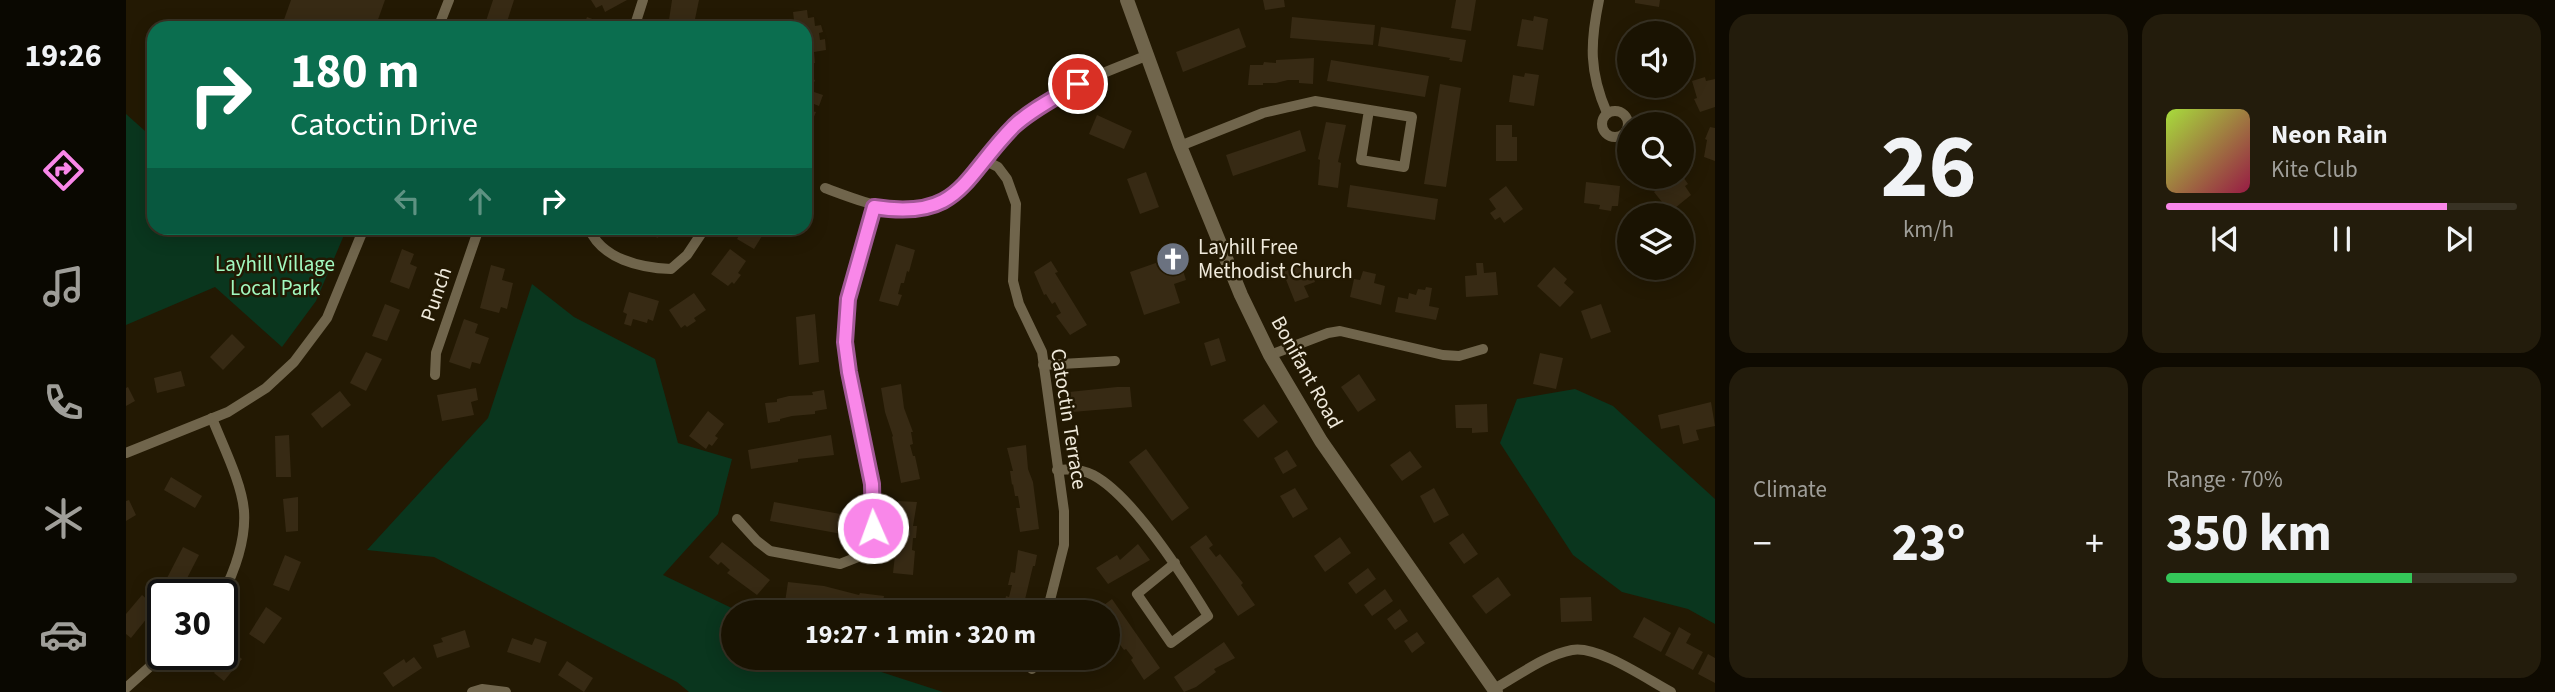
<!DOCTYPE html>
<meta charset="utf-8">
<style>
body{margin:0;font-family:"Source Sans 3",sans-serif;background:#231c0c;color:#f1f3f6;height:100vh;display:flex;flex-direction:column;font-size:26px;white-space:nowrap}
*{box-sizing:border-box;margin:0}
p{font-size:23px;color:#9f9e99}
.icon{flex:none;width:38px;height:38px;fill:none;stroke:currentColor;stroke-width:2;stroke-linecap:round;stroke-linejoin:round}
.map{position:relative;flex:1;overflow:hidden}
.drawer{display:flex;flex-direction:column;gap:14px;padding:14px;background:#0e0a01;width:840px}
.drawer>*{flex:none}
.guide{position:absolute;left:21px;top:21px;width:665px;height:214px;border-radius:21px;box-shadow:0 4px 18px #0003,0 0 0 2px #383224;background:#0b6e4f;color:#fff;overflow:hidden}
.buttons{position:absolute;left:1491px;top:21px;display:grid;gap:14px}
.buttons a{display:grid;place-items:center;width:77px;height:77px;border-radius:50%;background:#1a1302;box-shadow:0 4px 18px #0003,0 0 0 2px #383224;font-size:35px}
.speed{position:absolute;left:21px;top:579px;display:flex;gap:14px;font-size:35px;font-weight:700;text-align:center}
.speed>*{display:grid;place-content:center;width:91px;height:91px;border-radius:50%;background:#1a1302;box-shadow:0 4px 18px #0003,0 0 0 2px #383224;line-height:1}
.speed .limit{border:4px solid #111;border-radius:10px;background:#fff;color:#111}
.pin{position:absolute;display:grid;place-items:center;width:60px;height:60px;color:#fff;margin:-30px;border:4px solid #fff;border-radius:50%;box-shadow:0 2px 7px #0007}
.me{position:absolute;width:77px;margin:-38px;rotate:358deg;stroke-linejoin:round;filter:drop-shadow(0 0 5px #0008)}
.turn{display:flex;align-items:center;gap:24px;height:147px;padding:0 28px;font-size:32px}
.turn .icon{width:91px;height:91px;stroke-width:2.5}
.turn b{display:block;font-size:49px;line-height:60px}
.lanes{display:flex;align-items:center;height:66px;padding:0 28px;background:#0003;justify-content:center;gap:35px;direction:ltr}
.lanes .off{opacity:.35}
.big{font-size:52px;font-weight:700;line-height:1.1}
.drawer .tile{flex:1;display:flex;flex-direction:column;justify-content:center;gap:10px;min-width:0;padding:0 24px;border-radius:21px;background:#231c0c}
.drawer .dial{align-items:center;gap:0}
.dial b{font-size:91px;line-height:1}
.song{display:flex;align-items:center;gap:21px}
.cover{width:84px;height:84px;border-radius:10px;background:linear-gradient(135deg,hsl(80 70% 55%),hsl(340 70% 35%))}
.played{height:7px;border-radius:4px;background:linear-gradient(90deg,#f987e9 80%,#383224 80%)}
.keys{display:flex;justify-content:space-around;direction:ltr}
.heat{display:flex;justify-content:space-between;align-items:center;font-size:38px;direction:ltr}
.charge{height:10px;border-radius:5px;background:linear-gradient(90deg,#34c759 70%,#383224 0)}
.drawer .tiles{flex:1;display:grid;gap:14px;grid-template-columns:repeat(2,1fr)}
.trip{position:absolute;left:595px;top:600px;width:399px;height:70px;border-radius:35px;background:#1a1302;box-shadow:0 4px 18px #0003,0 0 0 2px #383224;font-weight:700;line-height:70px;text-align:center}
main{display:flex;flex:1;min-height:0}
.menu{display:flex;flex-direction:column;width:126px;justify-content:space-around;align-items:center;background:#0a0801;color:#9f9e99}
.menu .icon{width:49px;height:49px}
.menu .active{color:#f987e9}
.menu b{font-size:32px;color:#f1f3f6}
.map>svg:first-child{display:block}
.green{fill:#0a361e}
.building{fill:#372a14}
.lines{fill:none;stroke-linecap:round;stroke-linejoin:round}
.street{stroke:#70654c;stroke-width:10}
.secondary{stroke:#70654c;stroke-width:14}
.route-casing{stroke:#a25897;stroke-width:18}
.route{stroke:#f987e9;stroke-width:12}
.labels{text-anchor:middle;stroke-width:5;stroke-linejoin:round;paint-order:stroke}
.poi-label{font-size:21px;fill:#f0eadc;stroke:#231903;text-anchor:start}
.park-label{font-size:21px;fill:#a2f9c0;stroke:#231903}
.street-label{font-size:21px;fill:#f0eadc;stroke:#231903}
</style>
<main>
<nav class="menu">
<b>19:26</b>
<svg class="icon active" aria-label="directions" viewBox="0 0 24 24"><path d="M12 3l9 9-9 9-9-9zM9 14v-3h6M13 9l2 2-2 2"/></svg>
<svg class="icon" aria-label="music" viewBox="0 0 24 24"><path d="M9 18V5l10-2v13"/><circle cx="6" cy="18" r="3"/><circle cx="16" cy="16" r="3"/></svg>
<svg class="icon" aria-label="phone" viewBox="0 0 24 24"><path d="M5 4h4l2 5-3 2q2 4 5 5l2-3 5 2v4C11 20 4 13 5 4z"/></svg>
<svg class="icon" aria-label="climate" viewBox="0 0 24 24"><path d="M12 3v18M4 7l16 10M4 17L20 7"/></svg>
<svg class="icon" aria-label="car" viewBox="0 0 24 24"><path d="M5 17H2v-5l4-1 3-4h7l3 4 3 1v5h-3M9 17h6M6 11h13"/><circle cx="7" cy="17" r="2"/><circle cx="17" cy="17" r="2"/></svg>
</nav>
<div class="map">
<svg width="1589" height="692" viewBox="0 0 1589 692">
<rect width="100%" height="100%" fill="#231903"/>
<!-- green -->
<g class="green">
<path d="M0,114L28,139V228H221L190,301L156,347L89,287L0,325Z"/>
<path d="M406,284L448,317L529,359L552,443L606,459L592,514L537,575L614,612H607V658H712L817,692H563L551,682L308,557L241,550L362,418Z"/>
<path d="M1449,389L1487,406L1589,499V624L1562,609L1496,592L1447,555L1374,443L1391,399Z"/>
</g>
<!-- building -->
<g class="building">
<path d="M165,0H259L249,28H155Z"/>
<path d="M367,0H388L379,28L358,27Z"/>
<path d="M465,0H501L479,12L476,5L470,8Z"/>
<path d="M546,0H573L568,24L543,20Z"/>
<path d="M1137,0H1158L1159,7L1139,10Z"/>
<path d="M1330,0H1350L1345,31L1325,28Z"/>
<path d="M1509,0H1534L1533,7L1509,3Z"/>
<path d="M681,10L682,18L688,17L689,26L695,25L697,32L693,33L694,40L699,39L700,50L688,52L689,63L679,65V28H669L667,12Z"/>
<path d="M1408,16L1422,19L1417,50L1391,46L1396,19L1407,21Z"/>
<path d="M461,17L490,28H457Z"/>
<path d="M1166,17L1249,25L1247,45L1164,38Z"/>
<path d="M1255,27L1340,40L1336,62L1323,60L1324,58L1252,46Z"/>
<path d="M1113,28L1120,47L1057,72L1050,52Z"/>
<path d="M1188,58L1187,84L1173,83V80H1162L1150,83H1137V85H1122L1124,65H1137L1138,62L1150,63V60Z"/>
<path d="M1205,60L1303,76L1299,97L1201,81Z"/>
<path d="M1399,73L1413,75L1408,106L1383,102L1387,75L1398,77Z"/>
<path d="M679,76L689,80L685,91L697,95L693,106L688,104L686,111L690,112L687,119L679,116Z"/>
<path d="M1579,77L1580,81L1589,79V107L1574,112L1568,99L1571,98L1566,81Z"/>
<path d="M1314,84L1335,88L1320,187L1298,184Z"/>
<path d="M971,115L1006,131L998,149L963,134Z"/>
<path d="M1200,122L1220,125L1212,162L1215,163L1212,188L1192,185L1194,160L1192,159Z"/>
<path d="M1370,125H1386V137H1391V161H1370Z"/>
<path d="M1584,127L1589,128V161L1578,157L1581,140L1579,139Z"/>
<path d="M1174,130L1180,151L1107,176L1100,155Z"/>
<path d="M1020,172L1033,207L1014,214L1001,179Z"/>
<path d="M1547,177H1557L1562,184L1559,186L1565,195L1544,212L1528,192Z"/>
<path d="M1460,182L1494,186L1492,206H1486L1485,211L1473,209L1474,205L1458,203Z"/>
<path d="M1224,185L1312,199L1309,220L1221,207Z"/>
<path d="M1380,186L1397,209L1378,223L1374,217L1369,220L1364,213L1370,209L1363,199Z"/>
<path d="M286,228H307L304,237L285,231Z"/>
<path d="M524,228H548L531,238Z"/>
<path d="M618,228H641L628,249L611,239Z"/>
<path d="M770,244L789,250L783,272L781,271L778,283H775L772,294L776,295L772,306L753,301Z"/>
<path d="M276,249L288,254L284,264L291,267L283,289L264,282Z"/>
<path d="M604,249L620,261L612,273L615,275L608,284L606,282L602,286L585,274Z"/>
<path d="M1044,258L1047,267L1055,264L1060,280L1048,284L1054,303L1018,315L1004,272Z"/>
<path d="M925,261L932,272L929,273L961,325L944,335L930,316L935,313L929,302L926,304L920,294L918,295L908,272Z"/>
<path d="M1350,263H1357L1358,273L1370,272L1372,295L1340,297L1339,276L1351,275Z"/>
<path d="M365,265L379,269L376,280L387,283L381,309L375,307L373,313L354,308Z"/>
<path d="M1175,265L1177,270L1183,267L1189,282L1178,286L1183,297L1169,302L1157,272Z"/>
<path d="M1428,267L1441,279L1438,283L1448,292L1434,307L1411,286Z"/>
<path d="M1237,271L1250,274L1248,283L1259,286L1255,305L1224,297L1228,279L1234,280Z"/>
<path d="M1300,287L1306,288L1303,306L1313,308L1310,320L1269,312L1272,297L1282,299L1283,293L1290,295L1292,289L1299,290Z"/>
<path d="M503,292L533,301L527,321L522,319L521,323L507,319L505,326L498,324L501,314L497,312Z"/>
<path d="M568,293L580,310L568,318L570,321L561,327L559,325L555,328L543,310Z"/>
<path d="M259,304L274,310L261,341L246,336Z"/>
<path d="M1475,304L1485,332L1465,339L1455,311Z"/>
<path d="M689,314L693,362L673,365L670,317Z"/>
<path d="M338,319L352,324L349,333L363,338L354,364L346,362L344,369L323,362Z"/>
<path d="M106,334L119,347L97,370L84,357Z"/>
<path d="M1093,338L1100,361L1085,366L1078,343Z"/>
<path d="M240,352L256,359L240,391L224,383Z"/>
<path d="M1414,353L1437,358L1430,389L1407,384Z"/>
<path d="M55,371L59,386L31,393L28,378Z"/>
<path d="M1233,374L1250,400L1232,412L1215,387Z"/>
<path d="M775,384L778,408L787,432H785L787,444L784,445L787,456H789L794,479L775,483L766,437L767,436L759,412L755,388Z"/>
<path d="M2,387L9,401L0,406V388Z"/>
<path d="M991,387H1004L1006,407L946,412L943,392Z"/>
<path d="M350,388L352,400L345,402L348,415L316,421L311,395Z"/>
<path d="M698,390L701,409L689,411V414L666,416L654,419V421L642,423L639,403L651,402V399L663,396L687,395L686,392Z"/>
<path d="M214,391L225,405L196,428L185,414Z"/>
<path d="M1585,402L1589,426L1570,430L1573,440L1557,444L1553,425L1535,429L1532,415Z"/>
<path d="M1138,404L1152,422L1132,438L1117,420Z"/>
<path d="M1361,404L1362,432L1346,433V428H1330L1329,405Z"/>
<path d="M582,411L598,424L589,436L592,438L586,446L583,444L580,449L563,436Z"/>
<path d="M163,435L165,477H150L149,436Z"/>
<path d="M705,435L708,455L672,459V462L625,469L622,450Z"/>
<path d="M900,445L902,469L907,482L913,529L894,532L890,508H894L892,496H889L887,484L886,485L884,471H887L881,448Z"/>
<path d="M1020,449L1063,508L1046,521L1003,462Z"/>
<path d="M1161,450L1171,466L1157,474L1148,458Z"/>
<path d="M1284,451L1296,467L1276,481L1264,465Z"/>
<path d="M45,477L76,496L69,508L38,490Z"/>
<path d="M1169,488L1182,509L1167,518L1154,496Z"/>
<path d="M1308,488L1323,515L1308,523L1294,496Z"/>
<path d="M172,497V531L160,532L157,499Z"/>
<path d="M3,500L10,515L0,521V501Z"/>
<path d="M772,501L791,502L787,526H791L790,538H787L786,550L789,551L787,575L767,573L771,537Z"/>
<path d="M648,502L720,515L716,534L644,521Z"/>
<path d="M1337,533L1352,554L1338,564L1323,543Z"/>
<path d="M1080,535L1087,545L1083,548L1090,557L1094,554L1117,583L1115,585L1129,605L1112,616L1064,547Z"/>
<path d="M1214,537L1225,553L1199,572L1188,556Z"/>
<path d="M596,542L644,580L631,595L601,573L604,570L595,562L592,565L583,557Z"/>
<path d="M1012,544L1024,560L982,584L970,568L991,555L994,560Z"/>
<path d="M57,547L73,555L55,590L39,582Z"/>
<path d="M892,550L911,555L909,566H907L896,612H876L880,596L883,597L886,585H882L885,572L889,573Z"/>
<path d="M159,555L175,562L163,591L147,585Z"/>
<path d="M1242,568L1250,579L1230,594L1222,583Z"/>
<path d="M1372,577L1385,595L1360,614L1346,596Z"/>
<path d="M662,582L698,586L733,595L734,593L758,596L755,612H730L731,610L720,607L719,611L696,603L695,606L683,605L659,602Z"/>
<path d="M1259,589L1267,601L1246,616L1238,605Z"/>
<path d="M16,595L30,607L5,638L0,634V614Z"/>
<path d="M1465,597L1466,621L1435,622L1434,598Z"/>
<path d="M986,599L1034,668L1018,680L1005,660L1007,658L1000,649L998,650L983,630L986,628L982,623V612L970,611Z"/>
<path d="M140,607L156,618L138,644L123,634Z"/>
<path d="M1274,609L1282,621L1269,630L1261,619Z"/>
<path d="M1518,617L1545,633L1535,652L1507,637Z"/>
<path d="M1553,627L1565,634L1560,643L1577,652L1567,670L1539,655Z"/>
<path d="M339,630L344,647L311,658L307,645L317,642L315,638Z"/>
<path d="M1291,632L1299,643L1286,653L1278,641Z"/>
<path d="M386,638L406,645L409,638L421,642L414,663L381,652Z"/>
<path d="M1098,642L1109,658L1088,669L1090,672L1070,687L1058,692L1048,677Z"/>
<path d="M105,650L116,659L98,681L88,673Z"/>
<path d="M1582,654L1589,658V683L1572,674Z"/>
<path d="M288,657L296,668L267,687L257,673L278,659L280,663Z"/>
<path d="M441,661L467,678L458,692L432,675Z"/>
</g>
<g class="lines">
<!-- street -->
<g class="street">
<path d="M1473,0C1464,43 1463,72 1481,113"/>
<path d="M312,28L323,0"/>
<path d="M508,28L517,0"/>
<circle cx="1489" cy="124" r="13"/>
<path d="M1054,146L1137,113L1189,101L1286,117L1278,167L1235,160L1243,110"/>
<path d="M860,161L872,167L881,179L890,204L887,281L893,304L916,352L938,511V545L921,612"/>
<path d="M699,188C742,204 800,228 838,187C856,168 870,144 889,125C925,91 975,74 1020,56"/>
<path d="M463,228C475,259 515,268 545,269L561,255L579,228"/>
<path d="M1144,355L1202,333L1214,331L1317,355L1333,356L1357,349"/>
<path d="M917,365L989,361"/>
<path d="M309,375L310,353L353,228"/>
<path d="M86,418C96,444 116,483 118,511C120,539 109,571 96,595"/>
<path d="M0,453L102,412L140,388L168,362L201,318L238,228"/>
<path d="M931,470C943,469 956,469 967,475C1007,496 1058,577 1082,616L1045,643L1011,594L1049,563"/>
<path d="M611,519L631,541L644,551L714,564L737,555L747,528L746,484L723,372L719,342L722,299L748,207"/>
<path d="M906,669L909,658"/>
<path d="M0,688L38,654"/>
<path d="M1368,689C1392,676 1419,655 1446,650C1472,645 1522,680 1545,692"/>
<path d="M346,692L356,689L380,692"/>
</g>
<!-- secondary -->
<path class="secondary" d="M1001,0L1054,146L1115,295L1144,355L1195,441L1370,692"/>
</g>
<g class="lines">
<!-- route casing -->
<g class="route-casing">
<path id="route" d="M747,528L746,484L723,372L719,342L722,299L748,207C835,221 837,177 888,126C906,109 931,97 952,84"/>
</g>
<!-- route -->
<use href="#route" class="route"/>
</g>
<!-- icons -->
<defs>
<g id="church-disc" transform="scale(1.75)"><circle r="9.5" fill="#6b7280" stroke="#231903"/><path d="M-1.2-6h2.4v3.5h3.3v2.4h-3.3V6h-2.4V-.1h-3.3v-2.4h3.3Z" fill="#fff"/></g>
</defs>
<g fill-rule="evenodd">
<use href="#church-disc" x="1047" y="259"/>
</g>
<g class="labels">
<!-- poi labels -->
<g class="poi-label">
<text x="1072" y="254">Layhill Free<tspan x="1072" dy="24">Methodist Church</tspan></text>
</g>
<!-- park labels -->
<g class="park-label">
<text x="149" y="271">Layhill Village<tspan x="149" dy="24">Local Park</tspan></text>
</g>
<!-- street labels -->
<g class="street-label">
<text transform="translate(310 294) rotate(-71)" y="7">Punch</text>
<text transform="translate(1181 372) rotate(61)" y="7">Bonifant Road</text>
<text transform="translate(943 419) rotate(81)" y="7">Catoctin Terrace</text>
</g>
</g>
</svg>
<div class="buttons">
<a><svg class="icon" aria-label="sound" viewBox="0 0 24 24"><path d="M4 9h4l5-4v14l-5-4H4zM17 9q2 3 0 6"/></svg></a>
<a><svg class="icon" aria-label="search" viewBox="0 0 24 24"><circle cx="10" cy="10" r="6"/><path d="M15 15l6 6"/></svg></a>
<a><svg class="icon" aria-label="layers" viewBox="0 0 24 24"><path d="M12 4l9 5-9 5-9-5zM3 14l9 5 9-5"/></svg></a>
</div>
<div class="speed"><div class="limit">30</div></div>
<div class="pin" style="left:952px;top:84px;background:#d93025"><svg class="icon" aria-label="arrive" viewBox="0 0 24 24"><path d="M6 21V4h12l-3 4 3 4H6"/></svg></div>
<svg class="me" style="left:747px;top:528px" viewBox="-20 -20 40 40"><circle r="17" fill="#f987e9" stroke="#fff" stroke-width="3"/><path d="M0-11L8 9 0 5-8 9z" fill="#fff"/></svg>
<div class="trip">19:27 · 1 min · 320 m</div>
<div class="guide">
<div class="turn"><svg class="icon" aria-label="right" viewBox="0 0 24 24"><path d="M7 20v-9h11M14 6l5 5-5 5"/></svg><div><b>180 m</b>Catoctin Drive</div></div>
<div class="lanes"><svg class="icon off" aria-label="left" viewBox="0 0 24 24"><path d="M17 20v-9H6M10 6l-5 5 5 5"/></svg><svg class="icon off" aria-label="ahead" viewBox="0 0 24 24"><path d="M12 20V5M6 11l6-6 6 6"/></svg><svg class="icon" aria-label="right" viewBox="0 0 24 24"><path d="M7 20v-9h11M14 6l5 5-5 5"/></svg></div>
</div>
</div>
<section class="drawer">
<div class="tiles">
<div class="tile dial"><b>26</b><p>km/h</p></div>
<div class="tile">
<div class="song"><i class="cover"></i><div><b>Neon Rain</b><p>Kite Club</p></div></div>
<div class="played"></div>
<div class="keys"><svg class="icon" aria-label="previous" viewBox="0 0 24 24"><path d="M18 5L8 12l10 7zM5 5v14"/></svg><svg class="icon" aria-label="pause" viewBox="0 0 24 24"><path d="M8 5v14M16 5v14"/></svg><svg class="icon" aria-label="next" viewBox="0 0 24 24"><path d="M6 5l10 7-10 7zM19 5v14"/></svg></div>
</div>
<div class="tile"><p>Climate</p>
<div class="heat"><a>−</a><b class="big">23°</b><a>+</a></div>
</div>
<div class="tile"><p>Range · 70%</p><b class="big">350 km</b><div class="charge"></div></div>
</div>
</section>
</main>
